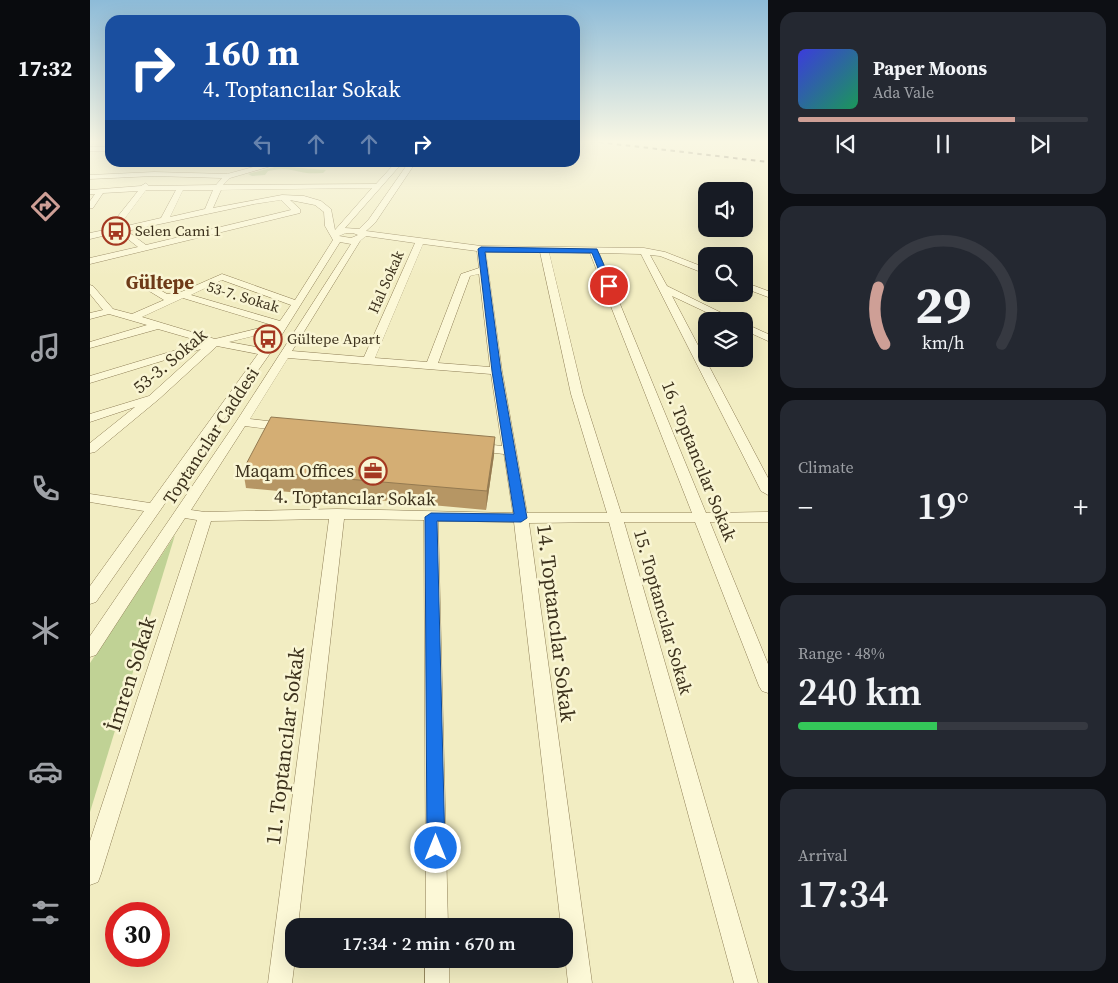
<!DOCTYPE html>
<meta charset="utf-8">
<style>
body{margin:0;font-family:"Source Serif 4",serif;background:#242831;color:#f1f3f6;height:100vh;display:flex;flex-direction:column;font-size:19px;white-space:nowrap}
*{box-sizing:border-box;margin:0}
p{font-size:16px;color:#9ea1a6}
.icon{flex:none;width:28px;height:28px;fill:none;stroke:currentColor;stroke-width:2;stroke-linecap:round;stroke-linejoin:round}
.map{position:relative;flex:1;overflow:hidden}
.side{display:flex;flex-direction:column;gap:12px;padding:12px;background:#0d0f14;width:350px}
.side>*{flex:none}
.hud{position:absolute;left:15px;top:15px;width:475px;height:152px;border-radius:15px;box-shadow:0 5px 20px #0002;background:#1a4fa0;color:#fff;overflow:hidden}
.buttons{position:absolute;left:608px;top:182px;display:grid;gap:10px}
.buttons a{display:grid;place-items:center;width:55px;height:55px;border-radius:10px;background:#171b24;box-shadow:0 5px 20px #0002;font-size:25px}
.speed{position:absolute;left:15px;top:902px;display:flex;gap:10px;font-size:25px;font-weight:700;text-align:center}
.speed>*{display:grid;place-content:center;width:65px;height:65px;border-radius:50%;background:#171b24;box-shadow:0 5px 20px #0002;line-height:1}
.speed .limit{border:8px solid #d22;background:#fff;color:#111}
.pin{position:absolute;display:grid;place-items:center;width:42px;height:42px;color:#fff;margin:-21px;border:2px solid #fff;border-radius:50%;box-shadow:0 1px 5px #0007}
.me{position:absolute;width:55px;margin:-28px;rotate:0deg;stroke-linejoin:round;filter:drop-shadow(0 0 4px #0008)}
.turn{display:flex;align-items:center;gap:18px;height:105px;padding:0 15px;font-size:22px}
.turn .icon{width:65px;height:65px;stroke-width:2.5}
.turn b{display:block;font-size:35px;line-height:42px}
.lanes{display:flex;align-items:center;height:48px;padding:0 15px;background:#0003;justify-content:center;gap:25px;direction:ltr}
.lanes .off{opacity:.35}
.big{font-size:38px;font-weight:600;line-height:1.1}
.side .widget{flex:1;display:flex;flex-direction:column;justify-content:center;gap:8px;min-width:0;padding:0 18px;border-radius:15px;background:#242831}
.side .dial{align-items:center;gap:0}
.dial svg{height:130px;overflow:visible;fill:none;stroke:#363941;stroke-width:7;stroke-linecap:round;text-anchor:middle}
.dial text{fill:#f1f3f6;stroke:none}
.song{display:flex;align-items:center;gap:15px}
.cover{width:60px;height:60px;border-radius:8px;background:linear-gradient(135deg,hsl(240 70% 55%),hsl(150 70% 35%))}
.played{height:5px;border-radius:2px;background:linear-gradient(90deg,#ce9f96 75%,#363941 75%)}
.keys{display:flex;justify-content:space-around;direction:ltr}
.heat{display:flex;justify-content:space-between;align-items:center;font-size:28px;direction:ltr}
.charge{height:8px;border-radius:4px;background:linear-gradient(90deg,#34c759 48%,#363941 0)}
.trip{position:absolute;left:195px;top:918px;width:288px;height:50px;border-radius:15px;background:#171b24;box-shadow:0 5px 20px #0002;font-weight:600;line-height:50px;text-align:center}
main{display:flex;flex:1;min-height:0}
.menu{display:flex;flex-direction:column;width:90px;justify-content:space-around;align-items:center;background:#090b0e;color:#9ea1a6}
.menu .icon{width:35px;height:35px}
.menu .active{color:#ce9f96}
.menu b{font-size:22px;color:#f1f3f6}
.map>svg:first-child{display:block}
.green{fill:#c0d295}
.lines{fill:none;stroke-linecap:round;stroke-linejoin:round}
.minor-casing{stroke:#8f7f57;stroke-width:1}
.minor{fill:#fcf8d7;fill-rule:evenodd}
.rail{stroke:#3d321d;stroke-width:2;stroke-dasharray:4.5 4.5;stroke-linecap:butt}
.wall{fill:#b69664}
.shaded-wall{fill:#947a51}
.building{fill:#d4ae74;stroke:#947a51}
.route{fill:#1a73e8;stroke:#114b97}
.labels{text-anchor:middle;stroke-width:5;stroke-linejoin:round;paint-order:stroke}
.far-poi-label{font-size:15px;fill:#3d321d;stroke:#f9f5d3;text-anchor:start}
.far-street-label{font-size:15px;fill:#3d321d;stroke:#f9f5d3}
.street-label{font-size:18px;fill:#3d321d;stroke:#f9f5d3}
.poi-label{font-size:18px;fill:#3d321d;stroke:#f9f5d3;text-anchor:end}
.far-district-label{font-size:19px;font-weight:bold;fill:#6e3a18;stroke:#f9f5d3}
.near-street-label{font-size:21px;fill:#3d321d;stroke:#f9f5d3}
</style>
<main>
<nav class="menu">
<b>17:32</b>
<svg class="icon active" aria-label="directions" viewBox="0 0 24 24"><path d="M12 3l9 9-9 9-9-9zM9 14v-3h6M13 9l2 2-2 2"/></svg>
<svg class="icon" aria-label="music" viewBox="0 0 24 24"><path d="M9 18V5l10-2v13"/><circle cx="6" cy="18" r="3"/><circle cx="16" cy="16" r="3"/></svg>
<svg class="icon" aria-label="phone" viewBox="0 0 24 24"><path d="M5 4h4l2 5-3 2q2 4 5 5l2-3 5 2v4C11 20 4 13 5 4z"/></svg>
<svg class="icon" aria-label="climate" viewBox="0 0 24 24"><path d="M12 3v18M4 7l16 10M4 17L20 7"/></svg>
<svg class="icon" aria-label="car" viewBox="0 0 24 24"><path d="M5 17H2v-5l4-1 3-4h7l3 4 3 1v5h-3M9 17h6M6 11h13"/><circle cx="7" cy="17" r="2"/><circle cx="17" cy="17" r="2"/></svg>
<svg class="icon" aria-label="filters" viewBox="0 0 24 24"><path d="M4 7h16M4 17h16"/><circle cx="9" cy="7" r="2"/><circle cx="15" cy="17" r="2"/></svg>
</nav>
<div class="map">
<svg width="678" height="983" viewBox="0 0 678 983">
<rect width="100%" height="100%" fill="#f2edc2"/>
<!-- green -->
<g class="green">
<path d="M188,166L236,170L233,173C226,173 218,174 211,172C200,169 191,168 178,171L175,175L162,176L158,174Z"/>
<path d="M85,535L0,812V663Z"/>
</g>
<g class="lines">
<!-- minor casing -->
<g class="minor-casing">
<g id="minor">
<rect x="0" y="147" width="20" height="4"/>
<path d="M182,162H195L140,178L133,185L286,184L306,162H313L255,228L269,229L279,219L319,162H326L285,223L276,231L391,246L554,248L575,252L616,268V274L570,256L560,255L577,286L648,321H635L582,296L678,478V495L671,491L551,254L509,253L616,513L678,512V522H620L678,664V693L672,691L669,686L605,522H534L668,983H644L519,522L439,523L502,983H478L474,947V926H471L424,522L348,521L358,926H336L334,520L254,519L208,926H204L205,959L202,983H178L239,519L121,521L11,874L8,882L0,885V841L107,520L95,518L6,655L0,657V636L146,422L261,244L250,242L181,352L6,602L0,604V586L54,511L0,502V494L60,503L168,354L127,346L69,399L5,452L0,453V443L45,407L0,422V414L59,396L111,349L0,383V376L113,342L68,329L0,348V342L57,325L19,314L0,319V313L13,310L0,294V285L3,286L23,309L42,314L74,300L46,283V279L49,278L77,294L91,292L132,274L205,300L243,240L235,226L234,212L225,205L200,200L210,209V213L0,264V258L48,247L29,232L0,239V233L24,228L21,225L48,191L13,193L3,208H0V201L5,194H0V190L51,186L56,183L59,186L126,185L132,178L64,176L0,179V175L64,172L137,174ZM282,188L245,230L241,209L231,201L214,196L192,195L123,208L131,190ZM56,190H86L71,218L32,227L30,225ZM93,190H123L115,209L80,217ZM191,200L201,210L56,245L37,231L164,204ZM256,233H263L268,235L261,238L249,236ZM276,236L325,243L274,357L202,351L270,241ZM333,244L387,251L389,268L371,274L337,362L285,358ZM396,252H450L481,394L517,513H437L412,371ZM459,252L500,253L602,513H531L493,394ZM389,274L400,367L348,363L380,276ZM132,280L201,305L190,321L101,295ZM93,298L182,325L125,339L52,317ZM184,331L172,348L139,342ZM198,358L401,374L412,446L386,443L380,447L386,451L414,454L423,513L247,509L115,512L101,510L155,426L195,431L201,427L195,423L160,419Z"/>
<path d="M654,282L678,291V297L654,288Z"/>
<path d="M654,323L678,334V341L654,330Z"/>
<rect x="335" y="959" width="24" height="24"/>
</g>
</g>
<!-- minor -->
<use href="#minor" class="minor"/>
<!-- rail -->
<path class="rail" d="M500,141L678,162"/>
</g>
<!-- wall -->
<path class="wall" d="M404,455L396,510L156,488L153,470Z"/>
<!-- shaded-wall -->
<path class="shaded-wall" d="M405,437L404,455L396,510L397,491Z"/>
<!-- building -->
<path class="building" d="M181,417L405,437L397,491L153,470Z"/>
<!-- sky -->
<linearGradient id="sky" x2="0" y2="1"><stop stop-color="#8dbbd8"/><stop offset="0.51" stop-color="#f9f7e4"/><stop offset="1" stop-color="#f9f7e4" stop-opacity="0"/></linearGradient>
<rect width="678" height="278" fill="url(#sky)"/>
<!-- route -->
<path class="route" d="M391,247L507,249L523,286L519,288L515,286L502,253L395,252L411,371L437,518L431,522L347,521L355,848L352,854L346,856L340,854L337,848L335,517L341,513L424,514L402,371L388,249Z"/>
<!-- icons -->
<defs>
<g id="bus-ring" transform="scale(1.4375)"><circle r="9.5" fill="#f9f5d3" stroke="#a43821" stroke-width="1.5"/><path d="M-5-6H5V4H4V6H2V4H-2V6H-4V4H-5ZM-3.5-4V0h7V-4ZM-3.5 1.2v1.5H-2V1.2ZM2 1.2v1.5H3.5V1.2Z" fill="#a43821"/></g>
<g id="office-ring" transform="scale(1.4375)"><circle r="9.5" fill="#f9f5d3" stroke="#a43821" stroke-width="1.5"/><path d="M-6-3h4V-5.5h4V-3h4V5H-6ZM-1-4.5V-3h2v-1.5ZM-6 0V1H6V0Z" fill="#a43821"/></g>
</defs>
<g fill-rule="evenodd">
<use href="#bus-ring" x="26" y="231"/>
<use href="#bus-ring" x="178" y="339"/>
<use href="#office-ring" x="283" y="471"/>
</g>
<g class="labels">
<!-- far-poi labels -->
<g class="far-poi-label">
<text x="45" y="236">Selen Cami 1</text>
<text x="197" y="344">Gültepe Apart</text>
</g>
<!-- far-street labels -->
<g class="far-street-label">
<text transform="translate(296 282) rotate(-66)" y="5">Hal Sokak</text>
<text transform="translate(153 297) rotate(17)" y="5">53-7. Sokak</text>
</g>
<!-- street labels -->
<g class="street-label">
<text transform="translate(80 361) rotate(-40)" y="6">53-3. Sokak</text>
<text transform="translate(121 436) rotate(-57)" y="6">Toptancılar Caddesi</text>
<text transform="translate(609 461) rotate(68)" y="6">16. Toptancılar Sokak</text>
<text transform="translate(265 498) rotate(1)" y="6">4. Toptancılar Sokak</text>
<text transform="translate(573 612) rotate(74)" y="6">15. Toptancılar Sokak</text>
</g>
<!-- poi labels -->
<g class="poi-label">
<text x="264" y="477">Maqam Offices</text>
</g>
<!-- far-district labels -->
<g class="far-district-label">
<text x="70" y="289">Gültepe</text>
</g>
<!-- near-street labels -->
<g class="near-street-label">
<text transform="translate(466 623) rotate(83)" y="7">14. Toptancılar Sokak</text>
<text transform="translate(41 674) rotate(-72)" y="7">İmren Sokak</text>
<text transform="translate(195 746) rotate(-83)" y="7">11. Toptancılar Sokak</text>
</g>
</g>
</svg>
<div class="buttons">
<a><svg class="icon" aria-label="sound" viewBox="0 0 24 24"><path d="M4 9h4l5-4v14l-5-4H4zM17 9q2 3 0 6"/></svg></a>
<a><svg class="icon" aria-label="search" viewBox="0 0 24 24"><circle cx="10" cy="10" r="6"/><path d="M15 15l6 6"/></svg></a>
<a><svg class="icon" aria-label="layers" viewBox="0 0 24 24"><path d="M12 4l9 5-9 5-9-5zM3 14l9 5 9-5"/></svg></a>
</div>
<div class="speed"><div class="limit">30</div></div>
<div class="pin" style="left:519px;top:286px;background:#d93025"><svg class="icon" aria-label="arrive" viewBox="0 0 24 24"><path d="M6 21V4h12l-3 4 3 4H6"/></svg></div>
<svg class="me" style="left:346px;top:848px" viewBox="-20 -20 40 40"><circle r="17" fill="#1a73e8" stroke="#fff" stroke-width="3"/><path d="M0-11L8 9 0 5-8 9z" fill="#fff"/></svg>
<div class="trip">17:34 · 2 min · 670 m</div>
<div class="hud">
<div class="turn"><svg class="icon" aria-label="right" viewBox="0 0 24 24"><path d="M7 20v-9h11M14 6l5 5-5 5"/></svg><div><b>160 m</b>4. Toptancılar Sokak</div></div>
<div class="lanes"><svg class="icon off" aria-label="left" viewBox="0 0 24 24"><path d="M17 20v-9H6M10 6l-5 5 5 5"/></svg><svg class="icon off" aria-label="ahead" viewBox="0 0 24 24"><path d="M12 20V5M6 11l6-6 6 6"/></svg><svg class="icon off" aria-label="ahead" viewBox="0 0 24 24"><path d="M12 20V5M6 11l6-6 6 6"/></svg><svg class="icon" aria-label="right" viewBox="0 0 24 24"><path d="M7 20v-9h11M14 6l5 5-5 5"/></svg></div>
</div>
</div>
<section class="side">
<div class="widget">
<div class="song"><i class="cover"></i><div><b>Paper Moons</b><p>Ada Vale</p></div></div>
<div class="played"></div>
<div class="keys"><svg class="icon" aria-label="previous" viewBox="0 0 24 24"><path d="M18 5L8 12l10 7zM5 5v14"/></svg><svg class="icon" aria-label="pause" viewBox="0 0 24 24"><path d="M8 5v14M16 5v14"/></svg><svg class="icon" aria-label="next" viewBox="0 0 24 24"><path d="M6 5l10 7-10 7zM19 5v14"/></svg></div>
</div>
<div class="widget dial"><svg viewBox="0 0 100 80">
<path d="M14 69A42 42 0 1 1 86 69"/>
<path d="M14 69A42 42 0 0 1 10 34" stroke="#ce9f96"/>
<text x="50" y="56" font-size="32" font-weight="700">29</text>
<text x="50" y="72" font-size="11">km/h</text>
</svg></div>
<div class="widget"><p>Climate</p>
<div class="heat"><a>−</a><b class="big">19°</b><a>+</a></div>
</div>
<div class="widget"><p>Range · 48%</p><b class="big">240 km</b><div class="charge"></div></div>
<div class="widget"><p>Arrival</p><b class="big">17:34</b></div>
</section>
</main>
